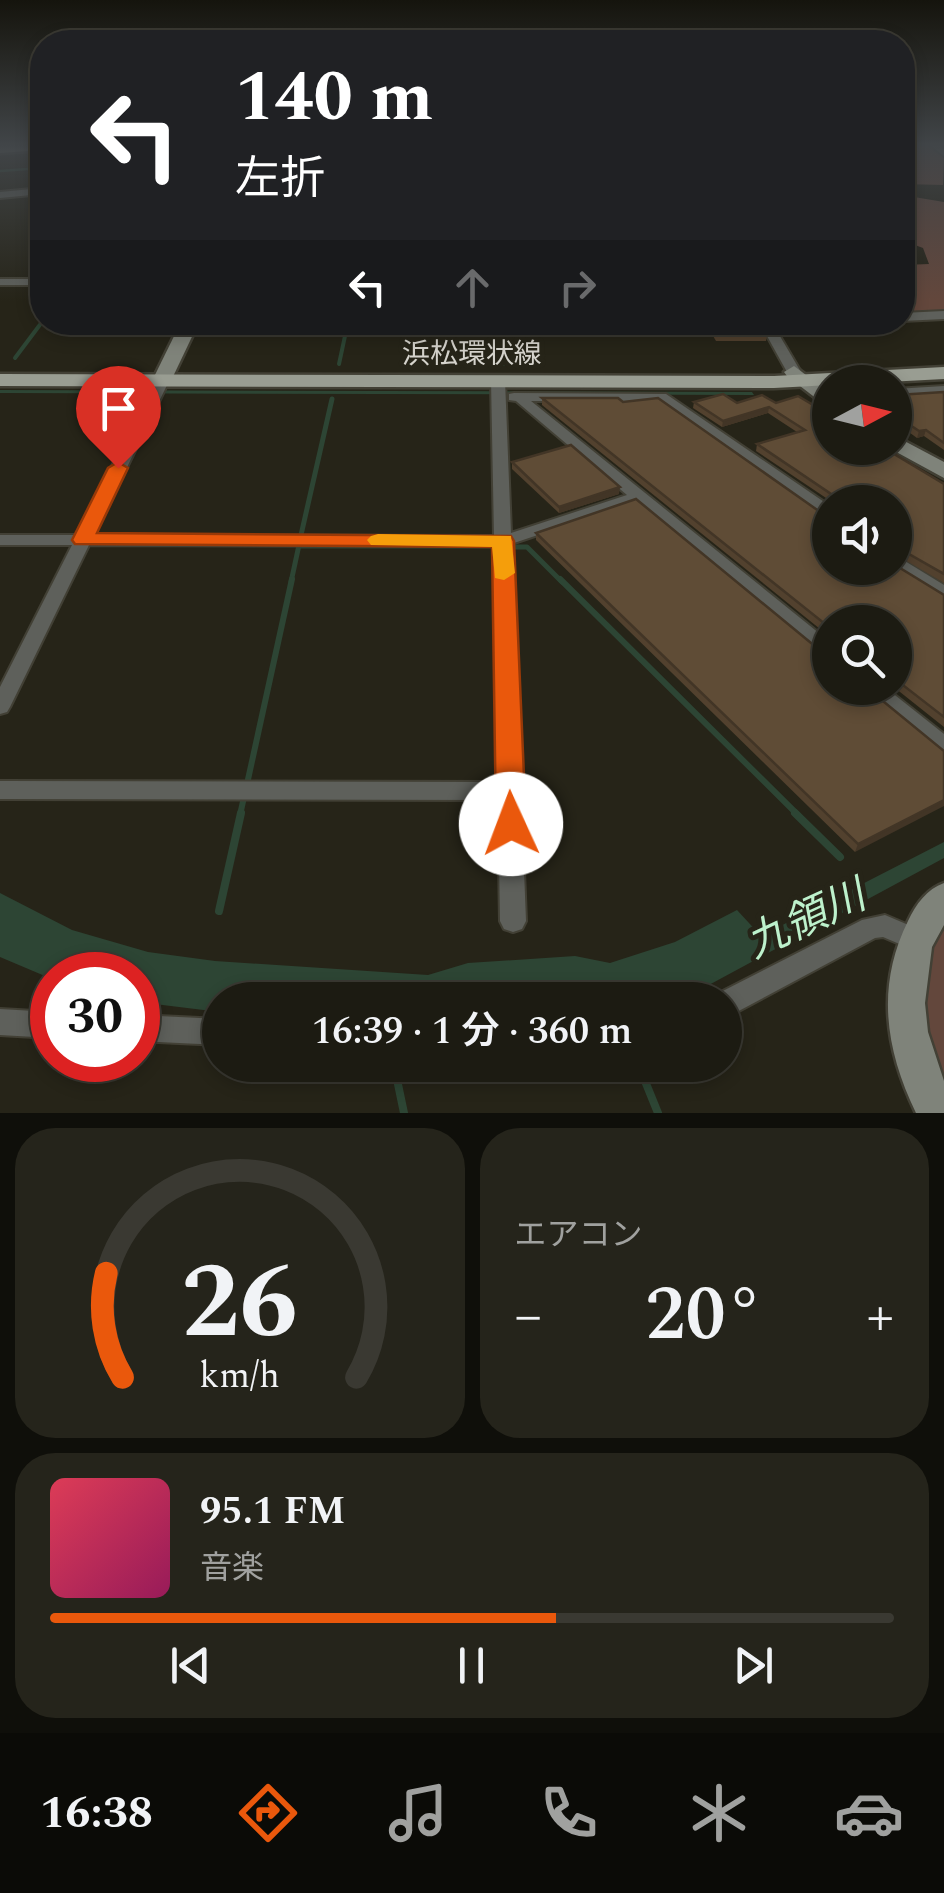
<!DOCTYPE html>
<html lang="ja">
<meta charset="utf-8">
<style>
body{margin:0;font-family:Spectral,"Noto Sans JP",serif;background:#25241b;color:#f1f3f6;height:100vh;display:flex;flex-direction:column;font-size:38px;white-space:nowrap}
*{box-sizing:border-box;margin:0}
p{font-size:32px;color:#a0a19f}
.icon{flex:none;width:55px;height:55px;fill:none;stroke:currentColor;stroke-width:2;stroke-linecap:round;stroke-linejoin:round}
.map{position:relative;height:1113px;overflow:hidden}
.sheet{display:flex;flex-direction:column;gap:15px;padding:15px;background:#0f0f0a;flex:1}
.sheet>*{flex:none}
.top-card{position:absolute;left:30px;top:30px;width:885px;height:305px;border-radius:40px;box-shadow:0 5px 15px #0003,0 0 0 2px #3a3932;background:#202124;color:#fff;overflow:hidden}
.needle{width:65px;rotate:83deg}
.tools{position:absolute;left:812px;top:365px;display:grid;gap:20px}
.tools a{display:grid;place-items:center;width:100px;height:100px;border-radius:50%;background:#1c1b12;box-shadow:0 5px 15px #0003,0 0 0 2px #3a3932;font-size:50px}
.speed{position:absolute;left:30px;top:952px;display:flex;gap:20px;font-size:50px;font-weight:700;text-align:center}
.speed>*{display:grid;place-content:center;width:130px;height:130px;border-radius:50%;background:#1c1b12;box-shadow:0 5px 15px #0003,0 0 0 2px #3a3932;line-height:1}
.speed .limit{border:15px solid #d22;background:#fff;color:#111}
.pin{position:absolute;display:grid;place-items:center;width:85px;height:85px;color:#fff;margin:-102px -42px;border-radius:50% 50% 50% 0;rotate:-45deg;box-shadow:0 0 10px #0007}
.pin .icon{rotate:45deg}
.me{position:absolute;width:110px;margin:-55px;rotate:358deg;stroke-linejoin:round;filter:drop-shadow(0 0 8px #0008)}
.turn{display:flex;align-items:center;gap:35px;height:210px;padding:0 40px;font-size:45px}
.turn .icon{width:130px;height:130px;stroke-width:2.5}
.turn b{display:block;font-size:70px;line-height:85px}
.lanes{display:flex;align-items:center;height:95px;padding:0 40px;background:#0003;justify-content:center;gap:50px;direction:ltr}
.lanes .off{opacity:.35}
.big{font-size:75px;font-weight:600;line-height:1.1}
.sheet .card{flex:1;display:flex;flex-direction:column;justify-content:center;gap:15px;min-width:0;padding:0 35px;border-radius:40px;background:#25241b}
.sheet .dial{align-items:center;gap:0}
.dial svg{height:260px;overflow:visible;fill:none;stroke:#3a3932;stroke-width:7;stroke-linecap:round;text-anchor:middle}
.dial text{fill:#f1f3f6;stroke:none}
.song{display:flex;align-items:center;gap:30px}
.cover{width:120px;height:120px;border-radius:15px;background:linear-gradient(135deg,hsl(350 70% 55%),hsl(330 70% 35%))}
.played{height:10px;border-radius:5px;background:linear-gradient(90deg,#ea580c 60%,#3a3932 60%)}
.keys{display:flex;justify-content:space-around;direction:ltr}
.heat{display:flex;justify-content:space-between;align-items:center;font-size:55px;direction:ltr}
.sheet .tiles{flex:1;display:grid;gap:15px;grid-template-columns:1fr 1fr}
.card:last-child{grid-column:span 2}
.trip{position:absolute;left:202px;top:982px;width:540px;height:100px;border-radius:50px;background:#1c1b12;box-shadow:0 5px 15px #0003,0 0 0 2px #3a3932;font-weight:600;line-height:100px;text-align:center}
.tab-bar{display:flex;height:160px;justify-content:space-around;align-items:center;background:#0b0b07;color:#a0a19f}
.tab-bar .icon{width:70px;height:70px}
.tab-bar .on{color:#ea580c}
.tab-bar b{font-size:45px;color:#f1f3f6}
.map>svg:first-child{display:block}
.forest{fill:#63473c}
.water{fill:#2d4534}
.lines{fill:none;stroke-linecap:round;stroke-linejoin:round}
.stream-far4{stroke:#2d4534;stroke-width:2.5}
.stream-far3{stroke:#2d4534;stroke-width:4}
.stream-far2{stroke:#2d4534;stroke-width:5}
.stream-far1{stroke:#2d4534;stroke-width:6}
.stream{stroke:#2d4534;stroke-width:8}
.street-casing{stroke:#424035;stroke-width:4}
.secondary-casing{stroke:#424035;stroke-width:5}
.primary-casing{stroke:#424035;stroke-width:5}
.street{fill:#5e605b;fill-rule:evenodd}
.secondary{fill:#7f837a;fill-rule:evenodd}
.primary{fill:#999d92;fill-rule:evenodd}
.wall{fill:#52412e}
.shaded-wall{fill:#423526}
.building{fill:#5f4c36;stroke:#423526;stroke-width:2.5}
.route{fill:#ea580c;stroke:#983908;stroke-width:2.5}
.slow{fill:#f59e0b}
.labels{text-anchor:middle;stroke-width:10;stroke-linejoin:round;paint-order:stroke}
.far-street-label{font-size:28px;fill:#d5d3cc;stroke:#262418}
.near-water-label{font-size:42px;font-style:italic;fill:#bdf1cc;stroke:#262418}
</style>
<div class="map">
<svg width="944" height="1113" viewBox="0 0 944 1113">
<rect width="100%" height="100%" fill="#262418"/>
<!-- forest -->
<g class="forest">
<path d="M902,145H930L944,157L943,185L903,184Z"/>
<path d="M902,195L944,202V313L903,315V265L929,264L923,248L904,241Z"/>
<path d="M944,917V1100L918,993L938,925Z"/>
</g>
<!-- water -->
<g class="water">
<path d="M0,390L752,392L754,395L0,393Z"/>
<path d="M944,842V858L707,986L669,1000H220V1012L138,1002V975H52V979L0,957V893L72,930L148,952L215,961L428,975L468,963L575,956L610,963L675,942L737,910L761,936Z"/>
</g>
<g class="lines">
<!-- stream-far4 -->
<path class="stream-far4" d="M0,171L42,168"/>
<!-- stream-far3 -->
<g class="stream-far3">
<path d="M501,322L503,364"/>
<path d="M15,358L42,322"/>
<path d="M339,364L348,322"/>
</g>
<!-- stream-far2 -->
<g class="stream-far2">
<path d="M301,535L332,399"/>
<path d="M300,546H492"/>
<path d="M513,547H527L562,582"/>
<path d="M291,582L299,545"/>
</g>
<!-- stream-far1 -->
<g class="stream-far1">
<path d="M560,579L798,815"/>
<path d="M247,784L292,579"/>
<path d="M240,815L244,797"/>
</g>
<!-- stream -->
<g class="stream">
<path d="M795,813L840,857"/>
<path d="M219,911L241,813"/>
<path d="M394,1065L404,1113"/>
<path d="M645,1081L658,1113"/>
</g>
<!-- street casing -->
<g class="street-casing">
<g id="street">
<path d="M930,145H939L944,149V156Z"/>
<path d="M42,188V194L0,198V192Z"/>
<rect x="0" y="279" width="42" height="6"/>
<path d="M944,311V319L902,321V313Z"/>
<path d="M792,322L774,326L801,372L794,376L787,372L762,327L750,323Z"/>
<path d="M498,376L505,380L511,533L627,495L516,401L509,400V394L514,393L666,394L830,506V519L824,518L658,401H531L830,642V658L823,657L636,502L511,544L526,921L522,929L513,932L504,929L500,921L498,800L0,799V781L498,782L494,546L89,545L10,707L7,712L0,714V687L72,545H0V535H77L155,381L162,377L169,381L94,535L494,536L491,380Z"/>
<path d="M944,386V394L895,397V389Z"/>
<path d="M895,555L944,585V599L894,568Z"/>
<path d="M863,688H886L944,734V754L936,752Z"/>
<path d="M885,915L925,932L929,940L925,948L916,951L883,937L875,938L735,1013L725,1016V1000H713L715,995L862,920Z"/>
<path d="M0,1009L52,1012V1038L0,1035Z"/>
<path d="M138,1015L220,1019V1045L138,1041Z"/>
</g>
</g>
<!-- secondary casing -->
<g class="secondary-casing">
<g id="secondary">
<path d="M0,145H42V150L0,153Z"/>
<path d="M181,322H199L169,385H155L152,381Z"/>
<path d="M794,366L830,393V409L787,376L784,372Z"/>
<path d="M895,436L944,462V478L889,448H895Z"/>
<path d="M944,883V925L932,947L925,1003L928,1032L944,1081V1113H916C885,1049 876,986 908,921C916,904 927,889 944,883Z"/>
</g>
</g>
<!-- primary casing -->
<g class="primary-casing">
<path id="primary" d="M944,367V379L774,388L0,386V374L774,376Z"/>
</g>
<!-- street -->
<use href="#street" class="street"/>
<!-- secondary -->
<use href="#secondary" class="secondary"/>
<!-- primary -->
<use href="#primary" class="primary"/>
</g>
<!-- wall -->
<g class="wall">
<path d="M705,322H756L767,335L766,341H716Z"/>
<path d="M944,392V450L924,436L917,438L895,422V393L897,395Z"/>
<path d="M542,398L823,514L830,568L944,595V727L895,688V622H830V637L542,405Z"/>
<path d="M694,402L776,403L944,484V583L895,554V502H832L756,451L757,444L797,432L768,413L722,427L693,408Z"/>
<path d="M512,462L619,494L559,513L512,469Z"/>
<path d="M536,533L822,652L830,688L944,751L855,852L536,540Z"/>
</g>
<!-- shaded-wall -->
<g class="shaded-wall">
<path d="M769,407L768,413L722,427L723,421Z"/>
<path d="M926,430L924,436L917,438L919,431Z"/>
<path d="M620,487L619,494L559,513V507Z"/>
<path d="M944,800V806L855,852L858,844Z"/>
</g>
<!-- building -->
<g class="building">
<path d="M709,322H756L760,324L767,335H716Z"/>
<path d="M944,392V443L926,430L919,431L895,415V393L897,395Z"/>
<path d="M723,394L737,403L762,395L776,403L798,396L830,415V448H884L944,484V574L895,546V502H834V496L757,444L805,430L769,407L723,421L694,402Z"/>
<path d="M542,398H618L623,402L658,398L823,514L830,515V568H895V565L944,595V717L895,679V622H830V628Z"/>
<path d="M571,445L620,487L559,507L512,462Z"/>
<path d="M636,499L822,652L830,653V688H867L944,751V800L858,844L536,533Z"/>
</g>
<!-- sky -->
<linearGradient id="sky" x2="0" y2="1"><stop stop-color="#15140d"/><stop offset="0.48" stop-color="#414548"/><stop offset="1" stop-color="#414548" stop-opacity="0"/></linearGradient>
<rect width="944" height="301" fill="url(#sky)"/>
<!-- route -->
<path class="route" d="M118,462L128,468L97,533L511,536L514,541L526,824L521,832L511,835L500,832L496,824L492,547L75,544L72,540L108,468Z"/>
<!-- slow -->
<path class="slow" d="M378,534L511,536L515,573L504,580L495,578L492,547L371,545L367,540L371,536Z"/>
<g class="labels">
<!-- far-street labels -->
<g class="far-street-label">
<text x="472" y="363">浜松環状線</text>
</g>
<!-- near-water labels -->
<g class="near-water-label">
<text transform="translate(805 918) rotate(-25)" y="15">九領川</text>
</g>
</g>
</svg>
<div class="tools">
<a><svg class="needle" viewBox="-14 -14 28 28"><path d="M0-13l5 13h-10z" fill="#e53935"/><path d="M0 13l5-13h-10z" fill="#a0a19f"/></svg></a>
<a><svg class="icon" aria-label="sound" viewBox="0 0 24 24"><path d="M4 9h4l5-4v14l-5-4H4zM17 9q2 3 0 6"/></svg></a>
<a><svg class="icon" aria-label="search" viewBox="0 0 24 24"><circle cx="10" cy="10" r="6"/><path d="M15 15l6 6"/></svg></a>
</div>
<div class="speed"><div class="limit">30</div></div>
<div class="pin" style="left:118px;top:468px;background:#d93025"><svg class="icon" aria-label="arrive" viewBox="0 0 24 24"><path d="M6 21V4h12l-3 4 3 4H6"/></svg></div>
<svg class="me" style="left:511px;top:824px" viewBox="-20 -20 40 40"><circle r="19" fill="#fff"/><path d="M0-13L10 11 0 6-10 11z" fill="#ea580c"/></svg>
<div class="trip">16:39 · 1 分 · 360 m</div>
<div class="top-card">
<div class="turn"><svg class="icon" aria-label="left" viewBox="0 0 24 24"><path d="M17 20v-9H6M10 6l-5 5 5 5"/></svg><div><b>140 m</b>左折</div></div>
<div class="lanes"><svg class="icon" aria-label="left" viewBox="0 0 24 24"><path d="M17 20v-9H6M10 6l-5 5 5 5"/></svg><svg class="icon off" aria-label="ahead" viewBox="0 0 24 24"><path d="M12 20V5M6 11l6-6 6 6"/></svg><svg class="icon off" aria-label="right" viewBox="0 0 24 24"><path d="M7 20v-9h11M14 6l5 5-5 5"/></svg></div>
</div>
</div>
<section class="sheet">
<div class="tiles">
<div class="card dial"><svg viewBox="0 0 100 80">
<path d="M14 69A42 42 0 1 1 86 69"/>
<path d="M14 69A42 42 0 0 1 9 37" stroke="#ea580c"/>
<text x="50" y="56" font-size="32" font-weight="700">26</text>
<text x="50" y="72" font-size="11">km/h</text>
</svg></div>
<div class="card"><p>エアコン</p>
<div class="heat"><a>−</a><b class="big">20°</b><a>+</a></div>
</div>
<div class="card">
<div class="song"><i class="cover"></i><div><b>95.1 FM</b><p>音楽</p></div></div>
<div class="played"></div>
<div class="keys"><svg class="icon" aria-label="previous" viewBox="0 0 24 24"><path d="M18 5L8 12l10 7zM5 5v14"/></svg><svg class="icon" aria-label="pause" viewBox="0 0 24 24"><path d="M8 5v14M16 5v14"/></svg><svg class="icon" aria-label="next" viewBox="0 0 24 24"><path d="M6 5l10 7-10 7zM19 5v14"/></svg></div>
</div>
</div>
</section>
<nav class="tab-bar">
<b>16:38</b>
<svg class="icon on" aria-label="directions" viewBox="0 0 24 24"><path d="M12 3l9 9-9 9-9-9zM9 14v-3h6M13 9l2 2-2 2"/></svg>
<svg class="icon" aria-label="music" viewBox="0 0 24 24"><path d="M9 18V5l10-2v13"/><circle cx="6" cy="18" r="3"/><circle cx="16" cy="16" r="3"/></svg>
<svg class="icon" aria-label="phone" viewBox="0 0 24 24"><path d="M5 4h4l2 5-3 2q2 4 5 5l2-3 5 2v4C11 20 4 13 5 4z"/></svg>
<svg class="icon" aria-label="climate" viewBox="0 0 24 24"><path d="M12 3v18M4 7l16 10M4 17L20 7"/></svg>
<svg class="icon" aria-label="car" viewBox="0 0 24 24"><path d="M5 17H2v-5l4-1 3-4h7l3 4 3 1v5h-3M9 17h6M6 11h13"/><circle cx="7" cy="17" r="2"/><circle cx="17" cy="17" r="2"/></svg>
</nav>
